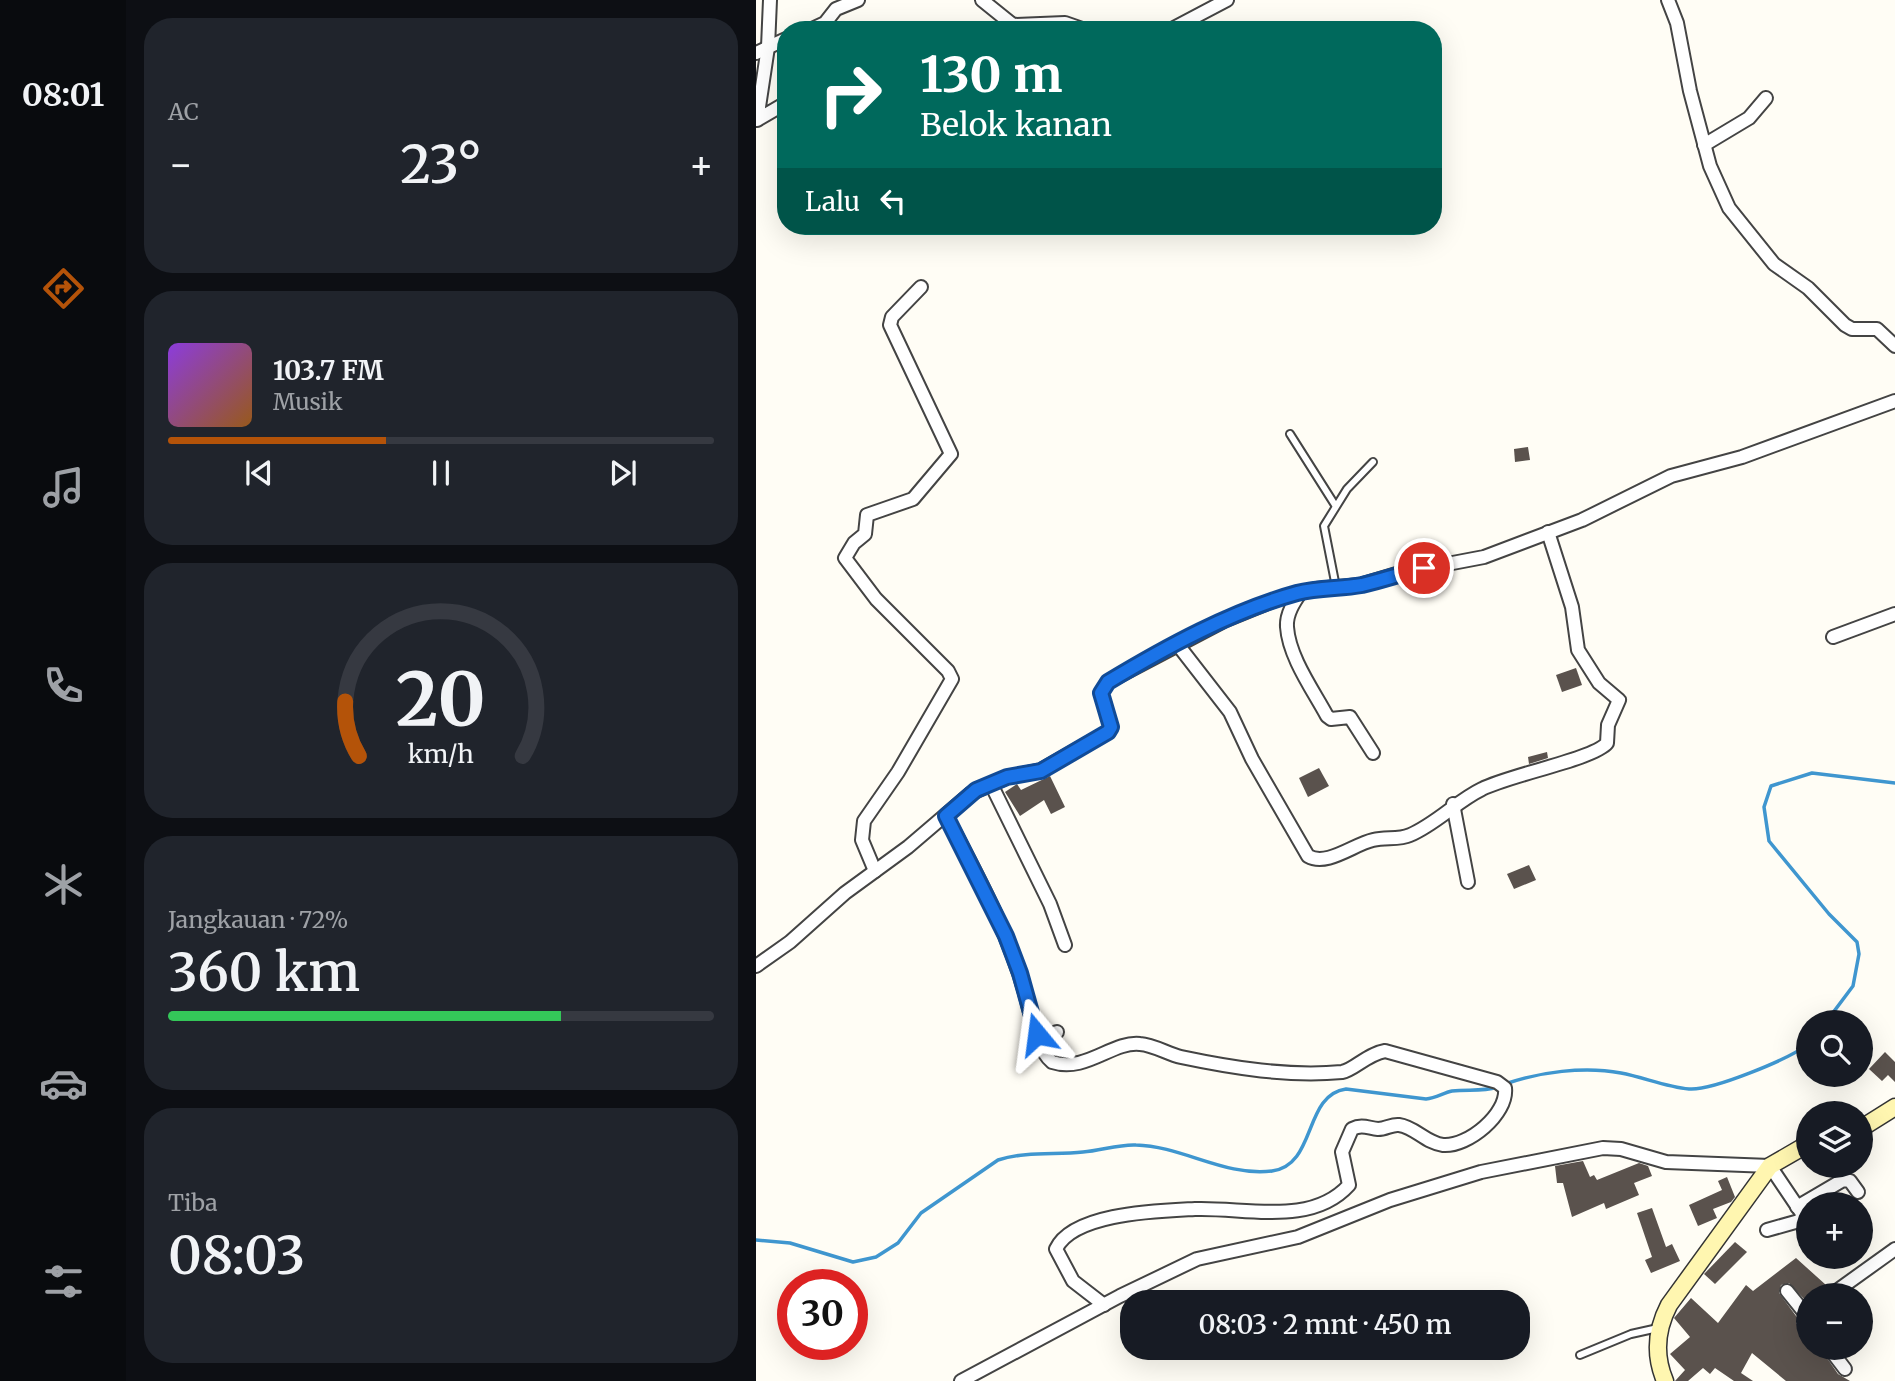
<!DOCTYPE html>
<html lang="id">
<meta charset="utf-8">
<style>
body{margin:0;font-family:Merriweather,serif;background:#20242c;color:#f1f3f6;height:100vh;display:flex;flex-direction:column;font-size:26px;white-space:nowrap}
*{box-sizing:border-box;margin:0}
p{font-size:23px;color:#9ea1a6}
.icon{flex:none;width:38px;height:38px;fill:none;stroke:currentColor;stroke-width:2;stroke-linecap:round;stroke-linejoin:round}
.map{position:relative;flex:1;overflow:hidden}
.details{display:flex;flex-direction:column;gap:18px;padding:18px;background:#0d0f14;width:630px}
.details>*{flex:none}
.banner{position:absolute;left:21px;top:21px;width:665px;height:214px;border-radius:28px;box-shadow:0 7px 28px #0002;background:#00695c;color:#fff;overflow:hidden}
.tools{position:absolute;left:1040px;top:1010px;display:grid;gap:14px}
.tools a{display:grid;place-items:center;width:77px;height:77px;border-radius:50%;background:#171b24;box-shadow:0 7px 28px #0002;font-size:35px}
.speed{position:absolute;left:21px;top:1269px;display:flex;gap:14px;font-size:35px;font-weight:700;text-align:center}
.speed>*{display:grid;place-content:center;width:91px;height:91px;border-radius:50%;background:#171b24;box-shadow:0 7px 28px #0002;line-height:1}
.speed .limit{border:10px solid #d22;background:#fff;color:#111}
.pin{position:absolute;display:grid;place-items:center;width:60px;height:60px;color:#fff;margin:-30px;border:4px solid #fff;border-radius:50%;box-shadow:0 2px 7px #0007}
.me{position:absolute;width:77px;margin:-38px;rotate:344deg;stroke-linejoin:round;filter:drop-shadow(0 0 5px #0008)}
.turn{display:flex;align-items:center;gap:24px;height:147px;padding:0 28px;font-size:32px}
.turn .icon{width:91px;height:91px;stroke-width:2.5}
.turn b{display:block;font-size:49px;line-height:60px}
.then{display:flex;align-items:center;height:66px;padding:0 28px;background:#0003;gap:14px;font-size:26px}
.big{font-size:52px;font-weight:600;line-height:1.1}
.details .widget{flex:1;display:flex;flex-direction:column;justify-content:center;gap:10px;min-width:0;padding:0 24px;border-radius:28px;background:#20242c}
.details .dial{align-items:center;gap:0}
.dial svg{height:182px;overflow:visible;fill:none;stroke:#363941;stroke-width:7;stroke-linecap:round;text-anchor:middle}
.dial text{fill:#f1f3f6;stroke:none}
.song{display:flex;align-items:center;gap:21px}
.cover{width:84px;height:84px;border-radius:10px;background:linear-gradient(135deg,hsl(270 70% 55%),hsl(30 70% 35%))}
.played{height:7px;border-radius:4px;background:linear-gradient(90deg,#b45309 40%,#363941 40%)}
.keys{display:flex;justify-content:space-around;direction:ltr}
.heat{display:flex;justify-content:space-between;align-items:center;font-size:38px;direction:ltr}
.charge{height:10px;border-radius:5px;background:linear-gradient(90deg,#34c759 72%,#363941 0)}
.trip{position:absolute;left:364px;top:1290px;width:410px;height:70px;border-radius:28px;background:#171b24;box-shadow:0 7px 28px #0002;font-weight:600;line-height:70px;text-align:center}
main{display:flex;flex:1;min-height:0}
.tabs{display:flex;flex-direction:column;width:126px;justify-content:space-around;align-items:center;background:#090b0e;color:#9ea1a6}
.tabs .icon{width:49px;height:49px}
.tabs .current{color:#b45309}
.tabs b{font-size:32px;color:#f1f3f6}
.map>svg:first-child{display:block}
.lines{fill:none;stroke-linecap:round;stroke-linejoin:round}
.stream{stroke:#3f96cf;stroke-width:3.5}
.building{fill:#5a524d}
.lane-casing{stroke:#444;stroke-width:10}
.street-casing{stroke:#444;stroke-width:16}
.secondary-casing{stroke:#333;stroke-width:19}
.lane{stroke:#fff;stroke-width:6}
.street{stroke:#fff;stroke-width:12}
.secondary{stroke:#fff6b0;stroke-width:16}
.route-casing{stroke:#114b97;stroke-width:18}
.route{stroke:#1a73e8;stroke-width:12}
</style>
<main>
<nav class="tabs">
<b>08:01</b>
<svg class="icon current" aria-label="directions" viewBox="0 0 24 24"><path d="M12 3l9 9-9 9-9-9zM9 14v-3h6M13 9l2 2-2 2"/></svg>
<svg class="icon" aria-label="music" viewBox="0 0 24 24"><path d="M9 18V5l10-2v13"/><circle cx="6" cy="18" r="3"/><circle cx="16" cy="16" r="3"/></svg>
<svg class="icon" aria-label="phone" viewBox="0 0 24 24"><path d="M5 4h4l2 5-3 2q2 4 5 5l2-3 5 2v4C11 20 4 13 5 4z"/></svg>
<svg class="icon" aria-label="climate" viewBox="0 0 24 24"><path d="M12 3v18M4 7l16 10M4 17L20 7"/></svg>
<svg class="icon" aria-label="car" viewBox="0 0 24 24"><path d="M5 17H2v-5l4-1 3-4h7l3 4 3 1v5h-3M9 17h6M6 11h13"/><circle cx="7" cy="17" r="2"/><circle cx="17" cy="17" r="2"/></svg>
<svg class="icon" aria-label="filters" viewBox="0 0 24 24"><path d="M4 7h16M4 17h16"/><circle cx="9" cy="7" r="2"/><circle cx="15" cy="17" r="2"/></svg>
</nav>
<section class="details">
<div class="widget"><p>AC</p>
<div class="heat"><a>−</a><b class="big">23°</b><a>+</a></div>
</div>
<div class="widget">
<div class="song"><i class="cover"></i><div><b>103.7 FM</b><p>Musik</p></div></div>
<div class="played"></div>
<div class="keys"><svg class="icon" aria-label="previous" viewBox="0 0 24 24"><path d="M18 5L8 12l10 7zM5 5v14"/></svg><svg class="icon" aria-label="pause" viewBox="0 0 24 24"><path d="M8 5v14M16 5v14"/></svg><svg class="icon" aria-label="next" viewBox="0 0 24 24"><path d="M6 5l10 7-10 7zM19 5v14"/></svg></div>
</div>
<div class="widget dial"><svg viewBox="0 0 100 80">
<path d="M14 69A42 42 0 1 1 86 69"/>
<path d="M14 69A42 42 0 0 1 8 45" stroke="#b45309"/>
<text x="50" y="56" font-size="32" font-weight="700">20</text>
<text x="50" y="72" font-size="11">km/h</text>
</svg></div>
<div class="widget"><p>Jangkauan · 72%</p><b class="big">360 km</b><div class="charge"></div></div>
<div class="widget"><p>Tiba</p><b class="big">08:03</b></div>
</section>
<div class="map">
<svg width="1139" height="1381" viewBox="0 0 1139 1381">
<rect width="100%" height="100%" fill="#fffdf5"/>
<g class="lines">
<!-- stream -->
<g class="stream">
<path d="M1070,1022L1097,986L1103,954L1101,942L1073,914L1013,841L1008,807L1015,786L1056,773L1139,783"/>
<path d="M749,1084C783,1072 828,1066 865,1073C887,1077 910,1087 933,1089C955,1091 1034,1059 1052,1044"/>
<path d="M0,1240L34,1243L97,1262L120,1257L142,1243L165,1213L242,1160C271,1151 298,1155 327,1152C344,1151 363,1144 380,1145C426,1146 469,1177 516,1171C561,1165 547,1095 590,1089L670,1099C680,1098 687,1093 696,1091C712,1089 726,1092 741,1087"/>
</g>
</g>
<!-- building -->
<g class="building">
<path d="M772,447L774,460L759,462L758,449Z"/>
<path d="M820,668L826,685L806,692L800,675Z"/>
<path d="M791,752L792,758L773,764L772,757Z"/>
<path d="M563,768L573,786L552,797L543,778Z"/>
<path d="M294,776L309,807L295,814L288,800L264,816L249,792L261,784L265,790Z"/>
<path d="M773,865L780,880L758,889L751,874Z"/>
<path d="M1129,1052L1139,1062V1082L1132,1075L1126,1081L1113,1069Z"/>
<path d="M827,1161L834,1177L838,1175L841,1180L883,1163L892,1166L896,1176L878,1183L883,1195L850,1209L848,1203L816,1217L807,1183H801L799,1166Z"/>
<path d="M971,1177L979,1197L975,1202L957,1209L961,1218L942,1226L933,1205L966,1190L962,1181Z"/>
<path d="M896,1208L910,1247L916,1244L924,1261L895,1273L889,1260L896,1257L881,1213Z"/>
<path d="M979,1242L991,1252L959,1284L948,1274Z"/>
<path d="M1040,1258L1070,1285L1063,1295H1052V1303L1033,1283L1025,1285L1023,1293L1043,1320L1040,1323L1048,1332L1052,1348H1064L1082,1374L1094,1381H1030L996,1353L985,1373L997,1381H978L959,1368L954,1374L947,1368L932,1381H919L929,1370L914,1354L934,1337L918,1318L935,1298L962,1323L990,1285L997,1291Z"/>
</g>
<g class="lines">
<!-- lane casing -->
<g class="lane-casing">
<g id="lane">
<path d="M534,434L579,505"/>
<path d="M580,587L568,526L591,489L617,462"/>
<path d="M824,1355L875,1334L902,1328"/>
</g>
</g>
<!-- street casing -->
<g class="street-casing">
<g id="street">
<path d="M14,0L12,47L1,120L30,103"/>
<path d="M226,0L257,25L309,23L329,30"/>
<path d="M912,0L921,23L934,91L954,166L973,208L1018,264L1052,288L1089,325L1096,329H1121L1139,346"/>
<path d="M54,30L69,23L80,9L102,0"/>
<path d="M414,30L471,0"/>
<path d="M0,53L30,39"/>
<path d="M948,145L993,118L1010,98"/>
<path d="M545,592C538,602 530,614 531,627C533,657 557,690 571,716L575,719L594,717L617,753"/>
<path d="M1077,637L1139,614"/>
<path d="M422,645L474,712L496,759L552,856C571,867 598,844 617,840C630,837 643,840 654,835C680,824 701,801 726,789C753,775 838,759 851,743L852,725L863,700L843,683L822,650L816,607L792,532"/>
<path d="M235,784L294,904L309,945"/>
<path d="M697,804L712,882"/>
<path d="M190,816C223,878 256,939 273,1008C277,1025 283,1051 296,1062C330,1073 356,1041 384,1044C398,1045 412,1054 425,1057C477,1068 533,1077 586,1072C598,1070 611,1054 629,1051L741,1082L749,1088C752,1114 712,1147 687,1145C670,1143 659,1127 643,1125C636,1124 630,1129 622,1129C612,1128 606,1124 596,1129L586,1152L593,1185C555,1227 489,1207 439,1209C401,1211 317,1213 300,1249L317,1281L348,1305"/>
<path d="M119,871L106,840L108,821L142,772L196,679L192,671L120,599L89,558L98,543L109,534L111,515L157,499L195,454L134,325L136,317L165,287"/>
<path d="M0,966L34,942L89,893L152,847L214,794L252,777L285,770L352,732L355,727L345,693L352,682L470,620L527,597L560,589L604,585L644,573L728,557L826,520L915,476L986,457L1139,401"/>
<path d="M283,1039L301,1032"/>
<path d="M1041,1207L1087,1180L1094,1181L1102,1192"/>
<path d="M1031,1291L1052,1317"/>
<path d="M1075,1295L1139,1249"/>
<path d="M1073,1348L1089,1369"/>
<path d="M205,1381L364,1296L441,1259L542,1237L634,1200L725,1172L847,1148L865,1149L910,1162L1014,1166L1047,1215L1043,1221L1011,1230"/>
</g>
</g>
<!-- secondary casing -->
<g class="secondary-casing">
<g id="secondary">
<path d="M1104,1129L1139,1107"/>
<path d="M909,1381C898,1355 900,1330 913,1305L1014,1166L1052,1144"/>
</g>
</g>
<!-- lane -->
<use href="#lane" class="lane"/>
<!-- street -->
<use href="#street" class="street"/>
<!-- secondary -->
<use href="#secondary" class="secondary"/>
</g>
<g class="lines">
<!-- route casing -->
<g class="route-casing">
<path id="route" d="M281,1034L264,973L250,936L190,816L220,790L251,777L285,771L352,732L355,727L345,693L352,682C410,647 476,611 541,593C563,587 584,589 606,585C627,580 647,573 668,568"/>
</g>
<!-- route -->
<use href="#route" class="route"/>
</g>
</svg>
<div class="tools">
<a><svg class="icon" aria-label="search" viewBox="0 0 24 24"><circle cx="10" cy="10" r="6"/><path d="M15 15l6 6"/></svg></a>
<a><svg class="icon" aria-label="layers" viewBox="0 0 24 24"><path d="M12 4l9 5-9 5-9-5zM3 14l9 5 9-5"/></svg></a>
<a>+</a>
<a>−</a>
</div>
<div class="speed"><div class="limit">30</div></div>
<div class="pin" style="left:668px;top:568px;background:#d93025"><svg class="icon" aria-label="arrive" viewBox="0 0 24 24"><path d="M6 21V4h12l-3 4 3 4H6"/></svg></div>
<svg class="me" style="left:281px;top:1034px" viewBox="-20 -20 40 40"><path d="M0-17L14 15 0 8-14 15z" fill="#1a73e8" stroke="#fff" stroke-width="4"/></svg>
<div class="trip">08:03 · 2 mnt · 450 m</div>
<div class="banner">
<div class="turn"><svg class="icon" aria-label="right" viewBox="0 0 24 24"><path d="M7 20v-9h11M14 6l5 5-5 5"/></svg><div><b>130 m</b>Belok kanan</div></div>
<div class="then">Lalu<svg class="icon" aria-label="left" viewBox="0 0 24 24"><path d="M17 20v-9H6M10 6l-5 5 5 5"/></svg></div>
</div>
</div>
</main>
